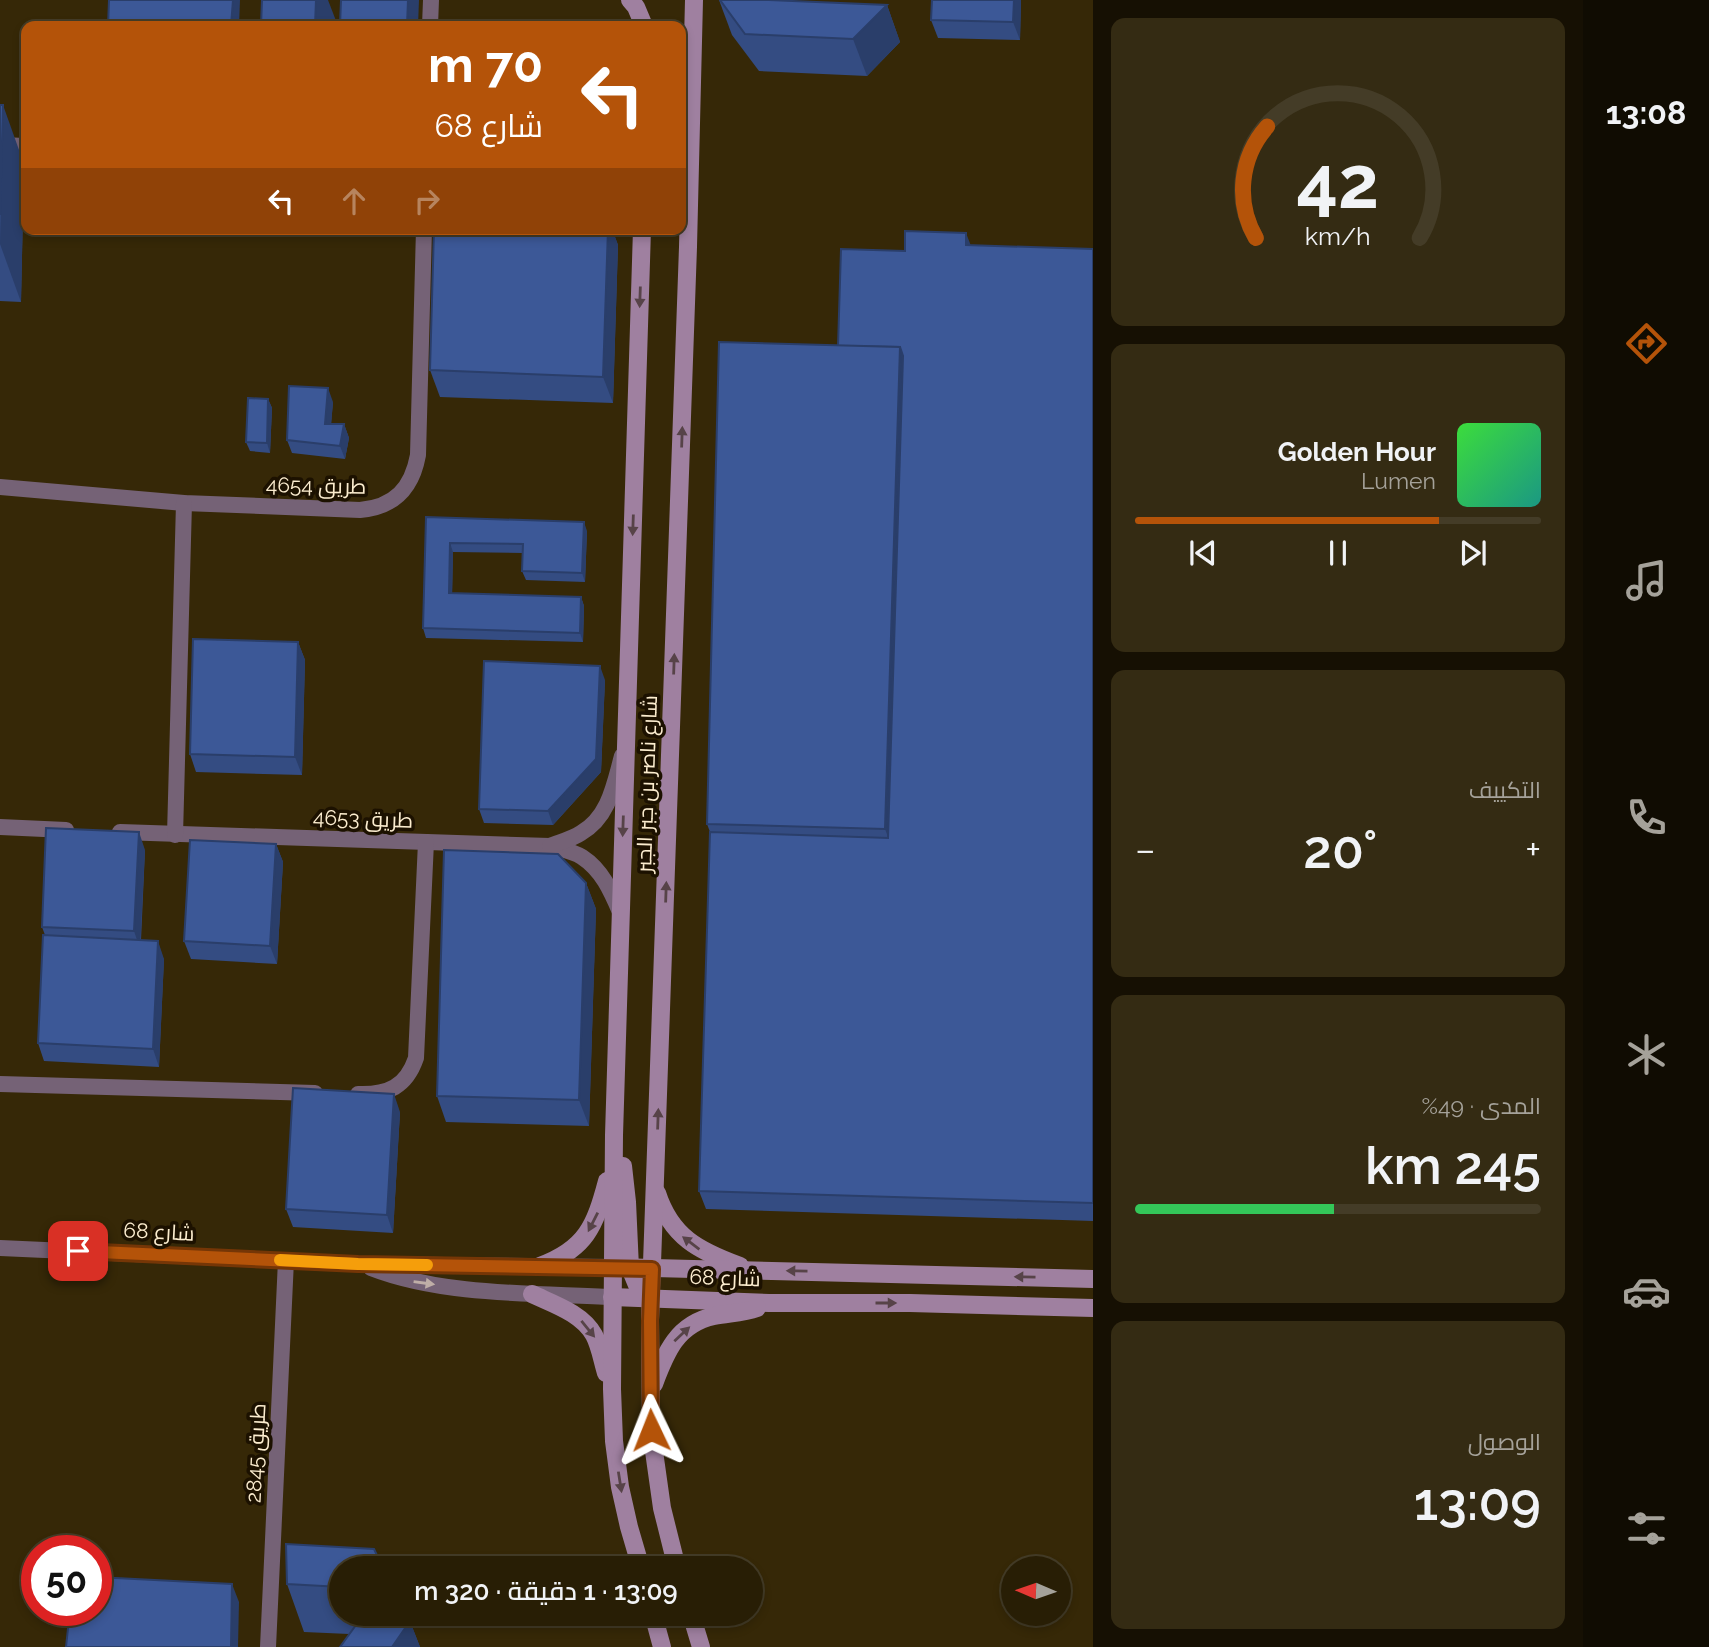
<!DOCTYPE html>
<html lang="ar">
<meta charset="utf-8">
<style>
body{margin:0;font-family:Raleway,Cairo,sans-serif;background:#342b13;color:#f1f3f6;direction:rtl;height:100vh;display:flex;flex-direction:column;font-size:26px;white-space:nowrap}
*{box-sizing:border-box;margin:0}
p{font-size:23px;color:#a5a29a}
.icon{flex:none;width:38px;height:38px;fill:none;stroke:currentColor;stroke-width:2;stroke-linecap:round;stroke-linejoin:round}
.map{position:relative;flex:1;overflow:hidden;direction:ltr}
.drawer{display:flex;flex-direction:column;gap:18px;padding:18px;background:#161003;width:490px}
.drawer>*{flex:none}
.guide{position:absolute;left:21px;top:21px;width:665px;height:214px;border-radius:14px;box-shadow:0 4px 10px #0003,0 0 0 2px #443c27;direction:rtl;background:#b45309;color:#fff;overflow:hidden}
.needle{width:46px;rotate:272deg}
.buttons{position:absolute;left:1001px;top:1556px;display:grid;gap:14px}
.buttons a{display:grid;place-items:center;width:70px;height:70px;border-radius:50%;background:#281e05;box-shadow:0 4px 10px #0003,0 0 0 2px #443c27;font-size:35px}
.speed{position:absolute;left:21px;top:1535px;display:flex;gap:14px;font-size:35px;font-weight:700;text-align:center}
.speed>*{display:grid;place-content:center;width:91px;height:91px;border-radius:50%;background:#281e05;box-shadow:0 4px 10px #0003,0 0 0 2px #443c27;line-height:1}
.speed .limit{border:10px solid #d22;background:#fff;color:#111}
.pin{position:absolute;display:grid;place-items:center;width:60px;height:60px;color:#fff;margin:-30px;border-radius:14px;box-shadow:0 4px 10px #0006}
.me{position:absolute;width:77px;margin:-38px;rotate:358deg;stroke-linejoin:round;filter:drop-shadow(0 0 5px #0008)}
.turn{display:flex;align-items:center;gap:24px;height:147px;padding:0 28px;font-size:32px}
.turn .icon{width:91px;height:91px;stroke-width:2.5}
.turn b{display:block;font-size:49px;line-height:60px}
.lanes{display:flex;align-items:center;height:66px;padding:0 28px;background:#0003;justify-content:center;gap:35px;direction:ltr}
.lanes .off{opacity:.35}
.big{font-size:52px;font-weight:600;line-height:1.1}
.drawer .widget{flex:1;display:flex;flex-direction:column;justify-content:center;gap:10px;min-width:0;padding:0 24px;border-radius:14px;background:#342b13}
.drawer .dial{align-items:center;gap:0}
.dial svg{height:182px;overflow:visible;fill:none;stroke:#443c27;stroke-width:7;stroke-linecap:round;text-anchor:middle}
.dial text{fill:#f1f3f6;stroke:none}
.song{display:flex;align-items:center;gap:21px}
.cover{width:84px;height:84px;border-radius:10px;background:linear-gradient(135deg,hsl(120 70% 55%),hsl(170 70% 35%))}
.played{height:7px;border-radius:4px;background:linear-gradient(90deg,#b45309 75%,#443c27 75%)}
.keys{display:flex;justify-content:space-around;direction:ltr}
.heat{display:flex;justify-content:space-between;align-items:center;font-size:38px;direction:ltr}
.charge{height:10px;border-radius:5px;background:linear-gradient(90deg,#34c759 49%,#443c27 0)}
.trip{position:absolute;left:329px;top:1556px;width:434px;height:70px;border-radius:35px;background:#281e05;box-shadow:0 4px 10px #0003,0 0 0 2px #443c27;font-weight:600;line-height:70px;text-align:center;direction:rtl}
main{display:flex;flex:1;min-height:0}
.menu{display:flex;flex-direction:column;width:126px;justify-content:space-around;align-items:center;background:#100c02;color:#a5a29a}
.menu .icon{width:49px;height:49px}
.menu .active{color:#b45309}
.menu b{font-size:32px;color:#f1f3f6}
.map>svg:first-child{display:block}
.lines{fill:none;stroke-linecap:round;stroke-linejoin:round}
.minor{stroke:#756276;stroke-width:16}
.secondary{stroke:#9f80a0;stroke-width:18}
.wall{fill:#344c82}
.shaded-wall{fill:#2a3e6a}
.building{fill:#3c5897;stroke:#2a3e6a;stroke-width:2}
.oneway{fill:#574348}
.oneway2{fill:#bfaea7}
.route-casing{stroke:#753606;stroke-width:18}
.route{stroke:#b45309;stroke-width:12}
.slow{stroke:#f59e0b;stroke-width:12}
.labels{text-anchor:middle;stroke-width:7;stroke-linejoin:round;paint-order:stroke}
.street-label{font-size:21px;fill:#fcedcf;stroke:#1c1100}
</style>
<main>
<nav class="menu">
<b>13:08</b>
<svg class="icon active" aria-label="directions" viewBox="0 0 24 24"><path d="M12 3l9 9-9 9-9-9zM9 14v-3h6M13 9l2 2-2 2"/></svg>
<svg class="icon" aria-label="music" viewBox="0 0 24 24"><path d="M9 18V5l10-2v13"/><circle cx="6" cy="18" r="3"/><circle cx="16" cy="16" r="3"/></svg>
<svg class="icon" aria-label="phone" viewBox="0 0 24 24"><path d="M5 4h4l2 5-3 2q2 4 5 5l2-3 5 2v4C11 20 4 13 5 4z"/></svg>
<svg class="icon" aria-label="climate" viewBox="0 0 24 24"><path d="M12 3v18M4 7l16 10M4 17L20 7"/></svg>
<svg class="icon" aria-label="car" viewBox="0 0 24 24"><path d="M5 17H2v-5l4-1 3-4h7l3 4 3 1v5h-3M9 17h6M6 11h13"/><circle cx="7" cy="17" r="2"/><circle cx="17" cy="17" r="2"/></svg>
<svg class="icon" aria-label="filters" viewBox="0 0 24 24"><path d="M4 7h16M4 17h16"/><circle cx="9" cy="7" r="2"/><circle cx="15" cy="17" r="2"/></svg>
</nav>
<section class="drawer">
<div class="widget dial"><svg viewBox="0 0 100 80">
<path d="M14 69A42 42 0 1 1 86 69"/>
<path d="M14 69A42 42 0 0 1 19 20" stroke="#b45309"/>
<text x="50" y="56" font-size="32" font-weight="700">42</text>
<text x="50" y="72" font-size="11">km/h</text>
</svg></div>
<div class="widget">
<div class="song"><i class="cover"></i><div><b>Golden Hour</b><p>Lumen</p></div></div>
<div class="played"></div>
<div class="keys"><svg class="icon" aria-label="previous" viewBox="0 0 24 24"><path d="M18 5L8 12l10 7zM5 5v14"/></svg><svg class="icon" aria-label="pause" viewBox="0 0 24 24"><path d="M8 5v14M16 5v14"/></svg><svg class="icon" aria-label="next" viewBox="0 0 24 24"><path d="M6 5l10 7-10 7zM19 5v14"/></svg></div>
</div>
<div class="widget"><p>التكييف</p>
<div class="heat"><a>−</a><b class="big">20°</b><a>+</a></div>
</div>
<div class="widget"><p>المدى · 49%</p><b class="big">245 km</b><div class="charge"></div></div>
<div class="widget"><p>الوصول</p><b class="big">13:09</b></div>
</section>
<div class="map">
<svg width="1093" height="1647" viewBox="0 0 1093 1647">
<rect width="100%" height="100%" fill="#362807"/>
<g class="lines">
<!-- minor -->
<g class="minor">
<path d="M430,26L431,0"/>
<path d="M0,145L26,146"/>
<path d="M0,487L184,503L360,510C395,507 412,488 418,455L424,229"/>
<path d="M0,827L66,830"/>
<path d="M120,832L550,846C560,849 573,851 582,857C602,870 611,891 620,912"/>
<path d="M175,835L184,503"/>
<path d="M550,846C560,842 572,839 581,833C609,817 614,785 622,756"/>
<path d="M0,1084L315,1093"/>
<path d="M358,1094C388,1095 406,1087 416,1058L426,842"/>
<path d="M0,1248L358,1264L613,1267"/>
<path d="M371,1268C443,1296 535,1293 612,1297"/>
<path d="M268,1647L286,1260"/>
</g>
<!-- secondary -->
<g class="secondary">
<path d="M630,0L636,7L644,26"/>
<path d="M623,1166L627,1202L630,1268L637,1285L651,1298"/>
<path d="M657,1193C671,1237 699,1251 740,1266"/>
<path d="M540,1266C586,1249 595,1226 607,1181"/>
<path d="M613,1267L1093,1279"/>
<path d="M532,1294C553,1304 582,1313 594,1335C600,1346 602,1360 606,1373"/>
<path d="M612,1297L769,1303H910L1093,1308"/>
<path d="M654,1384C666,1352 677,1324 714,1316C729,1313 743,1313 757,1308"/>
<path d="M641,1568L629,1527L620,1487L614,1441L612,1389L614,1135L642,229"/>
<path d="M677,1568L662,1508L651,1430L650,1320L688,247L694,0"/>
<path d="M653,1614L662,1647"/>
<path d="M691,1614L701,1647"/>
</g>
</g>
<!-- wall -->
<g class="wall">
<path d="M719,0H769L887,5L900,42L867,76L759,71L732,35Z"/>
<path d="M1021,0L1020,40L938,38L931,20Z"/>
<path d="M0,105L24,164L21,302L0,301Z"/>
<path d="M434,229H612L618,245L613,403L440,397L430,370Z"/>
<path d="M971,245L1093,249V1221L706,1209L699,1191L710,832L707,824L838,346L905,251Z"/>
<path d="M268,399L272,408L270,453L250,451L246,442Z"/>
<path d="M333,402L331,424H344L349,438L345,459L292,453L287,440Z"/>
<path d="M426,517L587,531L585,582L526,580L522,571L523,553L453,552L452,593L581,597L584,606L583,642L426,638L423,628Z"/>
<path d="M298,642L305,660L302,775L196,772L190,754Z"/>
<path d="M605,680L601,772L553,825L484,823L479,809Z"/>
<path d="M276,844L283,862L277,964L191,959L184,941Z"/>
<path d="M145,850L141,940L164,959L159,1067L44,1061L38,1043L45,935L42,927Z"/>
<path d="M586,883L596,909L589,1126L446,1122L437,1096Z"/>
<path d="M400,1112L393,1233L293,1227L286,1209Z"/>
<path d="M341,1568V1614H407L420,1647H340L349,1634L304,1632L287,1584Z"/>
</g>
<!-- shaded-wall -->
<g class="shaded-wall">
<path d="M233,0H240L239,26H231Z"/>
<path d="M312,0H328L338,26H315Z"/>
<path d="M408,0H419L418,26H407Z"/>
<path d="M1014,0H1021L1020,40L1013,22Z"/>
<path d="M887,5L900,42L867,76L853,39Z"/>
<path d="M3,105L24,164L21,302L0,244Z"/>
<path d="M608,229H612L618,245L613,403L603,377Z"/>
<path d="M966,233L973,251L966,245Z"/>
<path d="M900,347L910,374L895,856L885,829Z"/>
<path d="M328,388L333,402L330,437L325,424Z"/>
<path d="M268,399L272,408L270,453L267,443Z"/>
<path d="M344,424L349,438L345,459L340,446Z"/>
<path d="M584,522L587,531L585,582L582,573Z"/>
<path d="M450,543L453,552L452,603L449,593Z"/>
<path d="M581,597L584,606L583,642L580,633Z"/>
<path d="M298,642L305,660L302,775L295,757Z"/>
<path d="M600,666L605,680L601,772L553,825L548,811Z"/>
<path d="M139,832L145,850L140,949L134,931Z"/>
<path d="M276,844L283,862L277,964L270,946Z"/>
<path d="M586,883L596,909L589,1126L579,1100Z"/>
<path d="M158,941L164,959L159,1067L153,1049Z"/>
<path d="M394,1094L400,1112L393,1233L387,1215Z"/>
<path d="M232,1584L239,1602L238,1647H231Z"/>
<path d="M410,1621L420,1647H392Z"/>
</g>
<!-- building -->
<g class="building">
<path d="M109,0H233L231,26H108Z"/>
<path d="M262,0H316L315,26H261Z"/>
<path d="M341,0H408L407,26H340Z"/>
<path d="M720,0H769L887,5L853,39L745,34Z"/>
<path d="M932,0H1014L1013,22L931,20Z"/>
<path d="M0,105H3L0,215Z"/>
<path d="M434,229H608L603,377L430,370Z"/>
<path d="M905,231L966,233V245L1093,249V1203L699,1191L710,832L888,838L903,356L900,347L838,346L841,249L905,251Z"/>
<path d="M719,342L900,347L885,829L707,824Z"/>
<path d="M289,386L328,388L325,424H344L340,446L287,440Z"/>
<path d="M248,398L268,399L267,443L246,442Z"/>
<path d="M426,517L584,522L582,573L522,571L523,544L450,543L449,593L581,597L580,633L423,628Z"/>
<path d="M193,639L298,642L295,757L190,754Z"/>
<path d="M484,661L600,666L596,759L548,811L479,809Z"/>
<path d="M46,828L139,832L134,931L42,927Z"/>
<path d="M190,840L276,844L270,946L184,941Z"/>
<path d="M444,850L558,854L586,883L579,1100L437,1096Z"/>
<path d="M43,935L158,941L153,1049L38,1043Z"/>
<path d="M293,1088L394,1094L387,1215L286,1209Z"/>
<path d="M286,1544L374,1549L383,1568H341V1587L287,1584Z"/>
<path d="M96,1577L232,1584L231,1647H66L70,1610H96Z"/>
<path d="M364,1614H407L410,1621L392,1647H340Z"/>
</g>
<!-- one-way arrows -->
<defs><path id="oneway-solid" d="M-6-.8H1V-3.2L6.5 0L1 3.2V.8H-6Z" transform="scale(1.75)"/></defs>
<g class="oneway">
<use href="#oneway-solid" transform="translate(640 297) rotate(92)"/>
<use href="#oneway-solid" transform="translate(682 437) rotate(-88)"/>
<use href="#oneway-solid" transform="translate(633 525) rotate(92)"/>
<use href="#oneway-solid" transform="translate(674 664) rotate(-88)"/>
<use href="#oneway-solid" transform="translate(623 826) rotate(92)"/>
<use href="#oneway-solid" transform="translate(666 892) rotate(-88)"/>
<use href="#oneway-solid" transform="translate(658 1119) rotate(-88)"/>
<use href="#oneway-solid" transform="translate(593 1222) rotate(117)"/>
<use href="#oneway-solid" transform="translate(691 1243) rotate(-143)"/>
<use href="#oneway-solid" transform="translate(797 1271) rotate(-179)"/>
<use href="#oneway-solid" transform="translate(1025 1277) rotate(-179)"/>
<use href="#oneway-solid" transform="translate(886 1303)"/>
<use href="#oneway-solid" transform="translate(588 1329) rotate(51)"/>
<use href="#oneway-solid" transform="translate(682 1334) rotate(-43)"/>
<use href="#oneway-solid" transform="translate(620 1482) rotate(81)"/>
</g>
<use class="oneway2" href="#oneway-solid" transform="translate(424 1283) rotate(8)"/>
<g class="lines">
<!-- route casing -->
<g class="route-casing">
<path id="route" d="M78,1251L358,1264L652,1269L650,1321L651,1430"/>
</g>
<!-- route -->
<use href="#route" class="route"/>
<!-- slow -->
<path class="slow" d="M280,1260L358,1264L427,1265"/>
</g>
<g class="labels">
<!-- street labels -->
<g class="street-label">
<text transform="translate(316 486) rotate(1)" y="7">طريق 4654</text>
<text transform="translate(647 784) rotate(-88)" y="7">شارع ناصر بن جبر الجبر</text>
<text transform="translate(363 819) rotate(2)" y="7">طريق 4653</text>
<text transform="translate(159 1232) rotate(3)" y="7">شارع 68</text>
<text transform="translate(725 1278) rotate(2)" y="7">شارع 68</text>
<text transform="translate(256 1453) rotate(-87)" y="7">طريق 2845</text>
</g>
</g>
</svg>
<div class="buttons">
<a><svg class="needle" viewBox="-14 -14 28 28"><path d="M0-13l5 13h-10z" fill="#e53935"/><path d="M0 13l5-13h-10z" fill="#a5a29a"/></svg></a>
</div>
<div class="speed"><div class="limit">50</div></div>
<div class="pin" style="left:78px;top:1251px;background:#d93025"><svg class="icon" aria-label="arrive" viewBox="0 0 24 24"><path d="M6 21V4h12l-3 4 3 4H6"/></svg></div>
<svg class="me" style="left:651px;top:1430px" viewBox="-20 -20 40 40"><path d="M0-17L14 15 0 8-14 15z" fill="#b45309" stroke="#fff" stroke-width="4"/></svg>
<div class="trip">13:09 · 1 دقيقة · 320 m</div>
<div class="guide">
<div class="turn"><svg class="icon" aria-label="left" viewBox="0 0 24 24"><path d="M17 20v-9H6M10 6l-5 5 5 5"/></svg><div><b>70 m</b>شارع 68</div></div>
<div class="lanes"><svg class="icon" aria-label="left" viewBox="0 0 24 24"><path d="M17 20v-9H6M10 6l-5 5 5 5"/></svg><svg class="icon off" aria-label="ahead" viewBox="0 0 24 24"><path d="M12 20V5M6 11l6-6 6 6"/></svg><svg class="icon off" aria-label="right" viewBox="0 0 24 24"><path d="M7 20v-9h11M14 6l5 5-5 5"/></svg></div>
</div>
</div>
</main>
